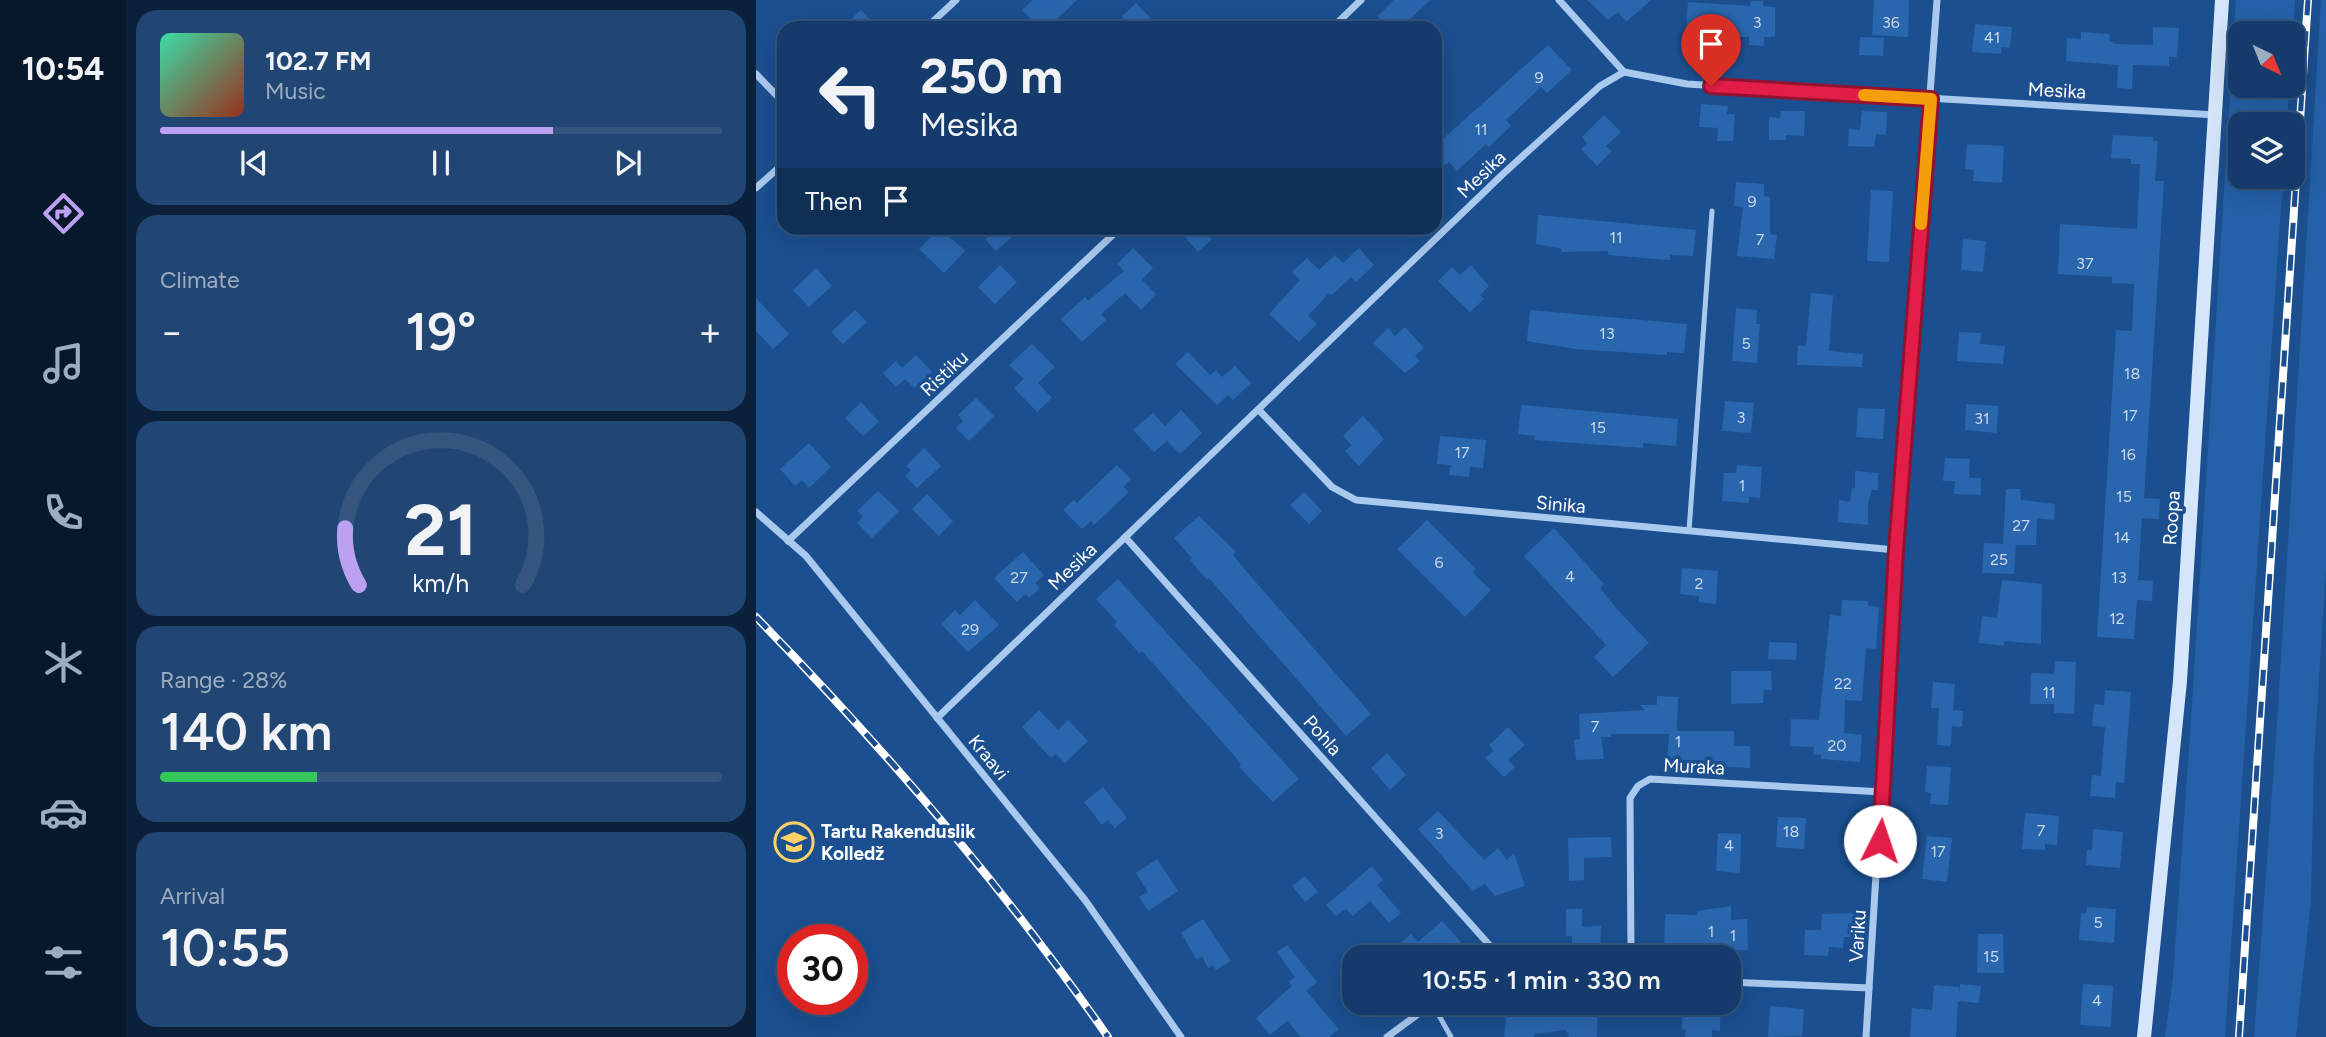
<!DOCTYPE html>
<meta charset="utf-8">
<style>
body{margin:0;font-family:Figtree,sans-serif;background:#214673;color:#f1f3f6;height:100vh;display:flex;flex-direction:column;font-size:26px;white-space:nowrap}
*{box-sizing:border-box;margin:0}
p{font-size:23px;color:#9dadc1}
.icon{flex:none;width:38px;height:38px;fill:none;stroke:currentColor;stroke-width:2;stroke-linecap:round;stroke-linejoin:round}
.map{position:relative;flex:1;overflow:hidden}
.details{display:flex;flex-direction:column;gap:10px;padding:10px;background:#0b203b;width:630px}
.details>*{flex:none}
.banner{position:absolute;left:21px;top:21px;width:665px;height:214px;border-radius:21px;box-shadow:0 7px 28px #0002,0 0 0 2px #33557e;background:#143b6b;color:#f1f3f6;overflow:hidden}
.needle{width:46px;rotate:137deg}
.tools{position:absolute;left:1472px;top:21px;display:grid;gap:14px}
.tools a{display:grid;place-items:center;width:77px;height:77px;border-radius:14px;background:#143b6b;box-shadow:0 7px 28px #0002,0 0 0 2px #33557e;font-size:35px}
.speed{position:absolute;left:21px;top:924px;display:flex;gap:14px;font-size:35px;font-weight:700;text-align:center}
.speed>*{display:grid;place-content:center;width:91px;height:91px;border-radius:50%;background:#143b6b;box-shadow:0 7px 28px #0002,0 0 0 2px #33557e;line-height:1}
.speed .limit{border:10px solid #d22;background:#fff;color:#111}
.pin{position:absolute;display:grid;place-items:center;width:60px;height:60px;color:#fff;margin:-72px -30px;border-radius:50% 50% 50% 0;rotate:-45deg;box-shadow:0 0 7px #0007}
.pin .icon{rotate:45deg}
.me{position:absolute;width:77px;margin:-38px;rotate:4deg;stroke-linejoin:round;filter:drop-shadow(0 0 5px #0008)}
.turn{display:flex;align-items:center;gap:24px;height:147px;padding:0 28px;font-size:32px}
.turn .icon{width:91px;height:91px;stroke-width:2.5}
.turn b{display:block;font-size:49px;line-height:60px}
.then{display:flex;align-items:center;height:66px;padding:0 28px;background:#0003;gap:14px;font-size:26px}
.big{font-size:52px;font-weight:600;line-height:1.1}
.details .card{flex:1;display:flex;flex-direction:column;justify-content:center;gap:10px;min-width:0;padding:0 24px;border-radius:21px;background:#214673}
.details .dial{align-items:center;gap:0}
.dial svg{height:182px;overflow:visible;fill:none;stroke:#33557e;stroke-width:7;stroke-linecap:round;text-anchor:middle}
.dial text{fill:#f1f3f6;stroke:none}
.song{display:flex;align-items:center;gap:21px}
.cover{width:84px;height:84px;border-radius:10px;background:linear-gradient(135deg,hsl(160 70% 55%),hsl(10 70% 35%))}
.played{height:7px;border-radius:4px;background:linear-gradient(90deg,#bca0f2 70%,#33557e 70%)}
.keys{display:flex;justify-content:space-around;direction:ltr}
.heat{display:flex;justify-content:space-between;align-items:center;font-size:38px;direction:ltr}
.charge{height:10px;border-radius:5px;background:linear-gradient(90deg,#34c759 28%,#33557e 0)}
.trip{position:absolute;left:586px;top:945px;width:399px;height:70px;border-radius:21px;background:#143b6b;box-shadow:0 7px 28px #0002,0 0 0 2px #33557e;font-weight:600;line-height:70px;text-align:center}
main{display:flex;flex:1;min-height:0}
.dock{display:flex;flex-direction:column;width:126px;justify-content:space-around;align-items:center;background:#08182b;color:#9dadc1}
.dock .icon{width:49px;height:49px}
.dock .current{color:#bca0f2}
.dock b{font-size:32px;color:#f1f3f6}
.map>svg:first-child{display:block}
.green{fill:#2461a8}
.building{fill:#2a66ad}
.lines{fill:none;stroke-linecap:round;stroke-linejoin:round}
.lane{stroke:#a9c9ee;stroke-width:5}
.street{stroke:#a9c9ee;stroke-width:7}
.secondary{stroke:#d6e6fa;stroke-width:14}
.rail-casing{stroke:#fff;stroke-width:8}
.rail{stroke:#1b4f8f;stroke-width:5;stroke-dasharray:16;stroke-linecap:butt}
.route-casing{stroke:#92132f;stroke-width:18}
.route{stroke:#e11d48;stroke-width:12}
.slow{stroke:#f59e0b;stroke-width:12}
.labels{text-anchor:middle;stroke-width:7;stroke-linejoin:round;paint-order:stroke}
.number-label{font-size:16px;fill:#cad9ea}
.street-label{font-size:19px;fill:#fff;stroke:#1b4f8f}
.poi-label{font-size:19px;font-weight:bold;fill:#fff;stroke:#1b4f8f;text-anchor:start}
</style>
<main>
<nav class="dock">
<b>10:54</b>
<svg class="icon current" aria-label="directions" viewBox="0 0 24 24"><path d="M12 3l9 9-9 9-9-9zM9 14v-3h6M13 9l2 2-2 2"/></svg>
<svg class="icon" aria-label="music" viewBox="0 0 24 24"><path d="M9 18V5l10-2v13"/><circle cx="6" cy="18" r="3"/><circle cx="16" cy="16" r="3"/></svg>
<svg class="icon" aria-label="phone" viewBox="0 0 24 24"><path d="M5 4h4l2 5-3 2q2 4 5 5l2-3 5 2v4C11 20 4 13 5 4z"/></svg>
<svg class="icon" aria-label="climate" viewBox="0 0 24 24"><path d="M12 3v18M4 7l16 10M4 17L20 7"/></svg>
<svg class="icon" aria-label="car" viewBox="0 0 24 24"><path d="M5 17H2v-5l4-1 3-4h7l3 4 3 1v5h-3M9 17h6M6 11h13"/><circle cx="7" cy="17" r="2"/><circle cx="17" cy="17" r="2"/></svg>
<svg class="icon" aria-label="filters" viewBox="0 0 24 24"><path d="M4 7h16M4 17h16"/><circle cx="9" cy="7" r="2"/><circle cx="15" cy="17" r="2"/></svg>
</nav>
<section class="details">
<div class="card">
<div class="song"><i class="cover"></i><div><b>102.7 FM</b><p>Music</p></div></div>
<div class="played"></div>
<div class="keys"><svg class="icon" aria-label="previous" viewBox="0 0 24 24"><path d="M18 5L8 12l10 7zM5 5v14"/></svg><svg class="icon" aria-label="pause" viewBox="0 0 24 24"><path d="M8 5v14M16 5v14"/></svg><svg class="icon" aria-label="next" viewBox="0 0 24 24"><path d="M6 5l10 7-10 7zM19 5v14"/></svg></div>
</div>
<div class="card"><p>Climate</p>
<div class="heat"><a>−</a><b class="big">19°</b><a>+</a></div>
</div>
<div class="card dial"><svg viewBox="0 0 100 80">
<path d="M14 69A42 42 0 1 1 86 69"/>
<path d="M14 69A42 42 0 0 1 8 44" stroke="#bca0f2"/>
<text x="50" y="56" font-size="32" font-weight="700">21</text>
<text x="50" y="72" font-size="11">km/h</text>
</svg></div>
<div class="card"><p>Range · 28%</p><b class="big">140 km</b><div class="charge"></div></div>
<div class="card"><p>Arrival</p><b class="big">10:55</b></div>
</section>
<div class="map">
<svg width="1570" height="1037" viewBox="0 0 1570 1037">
<rect width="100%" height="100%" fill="#1b4f8f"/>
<!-- green -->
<g class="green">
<path d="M1480,0H1539L1537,37L1536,33H1484V86H1533L1531,124H1484V177H1527L1469,1037H1409L1417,977L1435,720Z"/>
<path d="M1565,0H1570V568L1558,759L1555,900L1540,1037H1498L1521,724Z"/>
</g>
<!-- building -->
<g class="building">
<path d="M277,0H321L292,28H283L266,10Z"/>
<path d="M638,0H674L645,28H633L622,16Z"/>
<path d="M831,0H895L870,22L862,12L852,20Z"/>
<path d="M1118,0H1153L1152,37L1116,35Z"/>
<path d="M995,1H1007V6L1019,7V37H1008V46L993,45V37L957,36V43L929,41L932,2L994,6Z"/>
<path d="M380,3L404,28H378L366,16Z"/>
<path d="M105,10L122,28H85Z"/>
<path d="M1219,24L1256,27L1254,48L1245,47V54L1216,52Z"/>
<path d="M1397,27L1423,28L1421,57H1413V66L1377,65L1376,89L1361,88L1362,65L1310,61L1311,38L1325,39V32L1354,34L1353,41L1360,44L1397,45Z"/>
<path d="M1104,37L1128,38L1127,56L1103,55Z"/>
<path d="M792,45L816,70L791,93L785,87L750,120L755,126L733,147L730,144L701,171L693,162L689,165L679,155V146Z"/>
<path d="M945,104L972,106L971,114H979L977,141H961L962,128L943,127Z"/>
<path d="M1025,111H1049L1048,136L1030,135V140H1013V117L1024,118Z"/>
<path d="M1106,111L1131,112L1130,135L1120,134L1118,147L1092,146L1093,129L1104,130Z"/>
<path d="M848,115L865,132L850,146L856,151L841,166L825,149L831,143L826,137Z"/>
<path d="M1357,135L1397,137V141H1402L1399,181H1408L1388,498L1404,499L1403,519L1386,518L1382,580L1397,581L1396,601L1381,600L1378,639L1341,637L1360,330L1376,331L1378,284L1356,283V277L1302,274L1304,224L1381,229L1384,164H1375V159L1355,158Z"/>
<path d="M1211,144L1248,146L1246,183L1217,181L1218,170L1209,169Z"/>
<path d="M980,182L1008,184V196L1014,197V234L1021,235L1018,259L981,256L987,207L978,206Z"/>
<path d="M1115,190L1137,191L1133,262L1111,261Z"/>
<path d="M782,215L940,230L937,256L914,255V260L852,255V251L805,252L806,249L780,244Z"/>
<path d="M184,228L209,251L188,273L163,249Z"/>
<path d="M242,228H266L240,251L229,239Z"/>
<path d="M421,228H444L456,239L442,252Z"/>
<path d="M1207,239L1230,241L1227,272L1205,270Z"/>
<path d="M377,248L397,268L386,280L400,294L385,310L369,293L345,314L350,320L326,342L305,319L329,297L332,301L368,271L361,264Z"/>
<path d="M603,248L618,265L600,282L595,277L576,295L573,293L552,316L561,324L543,342L513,314L544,280L536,272L551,258L563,270L579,255L587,263Z"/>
<path d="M244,265L261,282L239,304L222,287Z"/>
<path d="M715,265L733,286L724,295L728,299L714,312L682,281L696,267L704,275Z"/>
<path d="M60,268L76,286L53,307L37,290Z"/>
<path d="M1055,293L1077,295L1073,351L1107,354L1106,367L1041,365L1042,345L1050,346Z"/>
<path d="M0,298L33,334L17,349L0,331Z"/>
<path d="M980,308L1001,310L1000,324H1004L1001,363L976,361Z"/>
<path d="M99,310L111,322L87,344L75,332Z"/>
<path d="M774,310L931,324L928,353L911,352V355L820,349L771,341Z"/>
<path d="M649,327L668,348L659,356L664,361L649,373L617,343L632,328L639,336Z"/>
<path d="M1203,332L1225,333L1224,344L1249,346L1247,364L1201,361Z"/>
<path d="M276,344L299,367L282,383L296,398L281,412L258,388L268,379L253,365Z"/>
<path d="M432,352L454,375L460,370L466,377L479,366L495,383L477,400L472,395L461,405L419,364Z"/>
<path d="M160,355L176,372L158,388L149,379L140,387L127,373L140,361L146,368Z"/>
<path d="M220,398L238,416L213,441L200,428L207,421L202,415Z"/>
<path d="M969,401L998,403L995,433L966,431Z"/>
<path d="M105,402L123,422L107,436L89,418Z"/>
<path d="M1210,404L1242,406L1241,433L1209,430Z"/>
<path d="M765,405L922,419L920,446L887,443V448L778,440L779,436L762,434Z"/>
<path d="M1102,408L1129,409L1127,439L1100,437Z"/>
<path d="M425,410L446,433L424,454L411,441L398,452L377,430L397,413L409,426Z"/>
<path d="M607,416L628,439L603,466L589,451L596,445L587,436Z"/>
<path d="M684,436L730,440L727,468L714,467L713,477L693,475L695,465L681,464Z"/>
<path d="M53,443L75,467L53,488L46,480L39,486L24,469Z"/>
<path d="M168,448L185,466L161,488L149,476L155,470L150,466Z"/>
<path d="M1189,458L1214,459L1213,478H1225V495L1198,494L1199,481H1187Z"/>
<path d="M361,465L375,479L367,487L373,492L338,525L335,521L326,529L307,510L318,500L321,503Z"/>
<path d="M981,465L1006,467L1004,498L993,497V503L966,501L968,473H980Z"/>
<path d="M1099,471L1122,473V490H1116L1112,503V525L1082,522L1083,500L1094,502L1096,488H1099Z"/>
<path d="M1250,489H1264L1265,500L1299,504L1298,520L1281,518L1280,545H1257H1260L1258,574L1226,573L1228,543L1247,544Z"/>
<path d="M122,491L143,511L116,538L101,523L107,516L101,511Z"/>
<path d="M548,492L566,511L553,524L534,505Z"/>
<path d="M171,494L197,521L183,536L156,509Z"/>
<path d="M443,516L480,552L477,555L491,572L615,714L590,736L453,578L451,580L434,560L436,558L418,538Z"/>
<path d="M671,520L720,569L716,572L735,590L709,617L641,549Z"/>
<path d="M798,528L848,584L844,588L861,609L893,643L857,677L838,657L850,645L768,556Z"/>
<path d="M267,552L288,575L279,583L284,588L273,598L269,594L261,602L238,578Z"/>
<path d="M926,568L962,571L960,604L943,602V596L924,594Z"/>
<path d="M362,579L543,779L517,802L483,767L485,765L481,759L386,651L384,654L358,625L361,622L340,599Z"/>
<path d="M1246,580L1286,584L1285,644L1248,641V646L1223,643L1226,616L1241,618Z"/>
<path d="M219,600L243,625L212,652L185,624L199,610L204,615Z"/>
<path d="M1086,600L1112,601V606L1123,607L1120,649L1110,648L1106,701L1089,700L1088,733L1106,735L1104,762L1065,759V755L1057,754L1058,747L1034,746L1035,719L1063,720L1074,615L1085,616Z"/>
<path d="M1013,642L1041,643L1040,660L1012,659Z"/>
<path d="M1299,661L1320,662L1318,714L1298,713V704H1274L1275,673L1298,674Z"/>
<path d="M975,671H1015L1016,690H1008L1007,703L975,704Z"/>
<path d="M1177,682L1199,684L1197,710L1207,711L1206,727L1196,726L1195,746L1181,745L1183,708H1175Z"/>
<path d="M1349,690L1375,692L1368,783L1360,782L1359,798L1334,796L1336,775L1345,776L1349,727L1336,726L1338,704L1348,705Z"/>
<path d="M901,696L922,697L921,731H978V746H994V768L911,764L913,734H855V737H845L848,759L820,760L818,740L824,739L823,714L889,710L884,705H901Z"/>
<path d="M283,710L302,730L312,720L332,741L309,763L300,754L295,758L266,727Z"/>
<path d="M752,727L769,745L752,760L759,767L748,777L729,758L738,751L733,745Z"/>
<path d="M631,753L650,775L634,790L615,768Z"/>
<path d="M1171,766L1195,767L1192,805L1174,804L1175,793L1169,792Z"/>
<path d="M347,787L371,818L359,828L352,820L346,825L328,802Z"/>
<path d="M682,811L728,860L742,848L751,860L758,853L769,886L739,896L729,884L717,891L662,829Z"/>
<path d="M1269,813L1303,816L1301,845L1289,844V850L1266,849Z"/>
<path d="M1022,817L1050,818L1048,849L1020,847Z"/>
<path d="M1337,829L1367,832L1364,868L1330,865L1331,850H1336Z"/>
<path d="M962,833L985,834L984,873L960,871Z"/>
<path d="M1171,836L1196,838L1191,882L1166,879Z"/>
<path d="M855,837L856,857L828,858V880L813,881L812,838Z"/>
<path d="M401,859L422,891L392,911L383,897L392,892L380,873Z"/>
<path d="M616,866L627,880L621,885L645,913L633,923L614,901L597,916L590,909L580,916L570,905Z"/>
<path d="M549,876L562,892L549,902L536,886Z"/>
<path d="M975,906V920L991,919L992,950L945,951V955L908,954L909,914L942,915L941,911Z"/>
<path d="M1331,907L1360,909L1358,943L1323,940L1325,913L1330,914Z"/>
<path d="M810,909H826V927L845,926L844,952L816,953V936H810Z"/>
<path d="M1104,913V937H1088L1087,948L1073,947L1072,956L1048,955L1049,930H1065L1066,914Z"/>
<path d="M447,919L475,961L460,970L457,965L452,968L446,956L441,960L425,933Z"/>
<path d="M686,921L705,942L688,957H644L638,949L655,934L662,942Z"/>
<path d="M1222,934H1247L1248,973H1221Z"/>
<path d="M531,945L561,982L550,991L583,1029L573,1037H545L531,1021L514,1035L500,1018L536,986L533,982L539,977L521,952Z"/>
<path d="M1204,984L1225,986L1223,1003L1202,1001L1200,1037H1154L1156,1008L1176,1010L1178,985L1203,987V994Z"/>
<path d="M1327,984L1357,986L1355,1027L1324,1025Z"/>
<path d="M752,1003H842L841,1037H813L810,1030L778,1034V1037H748Z"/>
<path d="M927,1003H965L964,1031L956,1030V1037H929L930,1030L926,1029Z"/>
<path d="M1014,1006L1048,1009L1046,1036L1012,1037Z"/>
</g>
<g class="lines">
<!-- lane -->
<g class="lane">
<path d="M933,531L956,211"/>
<path d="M676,1003L695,1037"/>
</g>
<!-- street -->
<g class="street">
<path d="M803,0L868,72"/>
<path d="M170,28L200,0"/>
<path d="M576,28L605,0"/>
<path d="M0,74L28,103"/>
<path d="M0,188L28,163"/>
<path d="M503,410L576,487L600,500L1140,550"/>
<path d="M0,512L50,556L329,900L425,1037"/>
<path d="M369,537L736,948L737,957"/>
<path d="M32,541L364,228"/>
<path d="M181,718L748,173L844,86L868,72L931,84L1460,115"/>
<path d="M875,957L874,798L882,786L894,779L1127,792"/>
<path d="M973,982L1113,988"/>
<path d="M631,1037L677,1003"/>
<path d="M1110,1037L1140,550L1181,0"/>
</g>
<!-- secondary -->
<path class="secondary" d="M1388,1037L1424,681L1466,0"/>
<!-- rail casing -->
<g class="rail-casing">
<g id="rail">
<path d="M0,617C128,748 247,886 352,1037"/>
<path d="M1483,1037L1552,0"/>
</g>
</g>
<!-- rail -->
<use href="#rail" class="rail"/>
</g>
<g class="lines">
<!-- route casing -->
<g class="route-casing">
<path id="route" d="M955,86L1175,99L1140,550L1124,841"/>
</g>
<!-- route -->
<use href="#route" class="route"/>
<!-- slow -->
<path class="slow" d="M1108,95L1175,99L1165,224"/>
</g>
<!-- icons -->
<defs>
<g id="school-ring" transform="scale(2.0125)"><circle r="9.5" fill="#1b4f8f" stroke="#ffd166" stroke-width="1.5"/><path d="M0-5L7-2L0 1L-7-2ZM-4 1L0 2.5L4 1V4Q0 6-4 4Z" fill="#ffd166"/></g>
</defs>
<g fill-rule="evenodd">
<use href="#school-ring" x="38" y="842"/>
</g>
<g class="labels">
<!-- number labels -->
<g class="number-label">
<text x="1001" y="28">3</text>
<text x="1135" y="28">36</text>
<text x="1236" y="43">41</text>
<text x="783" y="83">9</text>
<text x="725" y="135">11</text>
<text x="996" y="207">9</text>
<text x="860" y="243">11</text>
<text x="1004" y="245">7</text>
<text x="1329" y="269">37</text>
<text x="851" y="339">13</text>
<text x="990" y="349">5</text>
<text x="1376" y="379">18</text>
<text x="1374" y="421">17</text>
<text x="985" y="423">3</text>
<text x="1226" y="424">31</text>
<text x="842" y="433">15</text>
<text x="706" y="458">17</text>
<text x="1372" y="460">16</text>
<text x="986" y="491">1</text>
<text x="1368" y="502">15</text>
<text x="1265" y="531">27</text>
<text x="1366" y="543">14</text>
<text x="1243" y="565">25</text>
<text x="683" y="568">6</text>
<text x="814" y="582">4</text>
<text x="263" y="583">27</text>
<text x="1363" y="583">13</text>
<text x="943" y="589">2</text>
<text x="1361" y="624">12</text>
<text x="214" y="635">29</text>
<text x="1087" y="689">22</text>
<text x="1293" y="698">11</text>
<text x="839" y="732">7</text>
<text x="922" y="747">1</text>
<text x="1081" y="751">20</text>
<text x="1285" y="836">7</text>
<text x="1035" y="837">18</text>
<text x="683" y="839">3</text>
<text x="973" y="851">4</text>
<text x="1182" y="857">17</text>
<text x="1342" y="928">5</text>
<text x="955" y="937">1</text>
<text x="977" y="941">1</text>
<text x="1235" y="962">15</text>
<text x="1341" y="1006">4</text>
</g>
<!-- street labels -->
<g class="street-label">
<text transform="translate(1301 90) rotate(3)" y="7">Mesika</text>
<text transform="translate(725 174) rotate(-44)" y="7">Mesika</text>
<text transform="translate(188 373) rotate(-43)" y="7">Ristiku</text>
<text transform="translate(805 504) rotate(5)" y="7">Sinika</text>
<text transform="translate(1415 518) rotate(-86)" y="7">Roopa</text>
<text transform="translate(316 566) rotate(-44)" y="7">Mesika</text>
<text transform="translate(567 735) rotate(48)" y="7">Pohla</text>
<text transform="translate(233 757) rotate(51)" y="7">Kraavi</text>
<text transform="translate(938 766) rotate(3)" y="7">Muraka</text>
<text transform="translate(1101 936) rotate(-86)" y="7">Variku</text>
</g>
<!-- poi labels -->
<g class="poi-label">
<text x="65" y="838">Tartu Rakenduslik<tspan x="65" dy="22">Kolledž</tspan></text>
</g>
</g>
</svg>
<div class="tools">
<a><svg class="needle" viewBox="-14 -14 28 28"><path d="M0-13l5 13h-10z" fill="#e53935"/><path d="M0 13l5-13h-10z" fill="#9dadc1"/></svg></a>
<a><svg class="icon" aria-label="layers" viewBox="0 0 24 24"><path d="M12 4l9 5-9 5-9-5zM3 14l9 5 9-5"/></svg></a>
</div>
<div class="speed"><div class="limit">30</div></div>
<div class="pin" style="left:955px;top:86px;background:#d93025"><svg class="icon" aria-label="arrive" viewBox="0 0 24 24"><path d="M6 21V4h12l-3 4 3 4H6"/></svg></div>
<svg class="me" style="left:1124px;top:841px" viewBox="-20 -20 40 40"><circle r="19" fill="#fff"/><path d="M0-13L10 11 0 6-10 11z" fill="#e11d48"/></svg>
<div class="trip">10:55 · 1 min · 330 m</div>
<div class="banner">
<div class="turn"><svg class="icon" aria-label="left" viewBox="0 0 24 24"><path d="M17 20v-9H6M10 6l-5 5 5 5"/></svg><div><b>250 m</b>Mesika</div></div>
<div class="then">Then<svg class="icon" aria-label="arrive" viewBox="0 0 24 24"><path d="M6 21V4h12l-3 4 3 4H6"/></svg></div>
</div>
</div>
</main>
